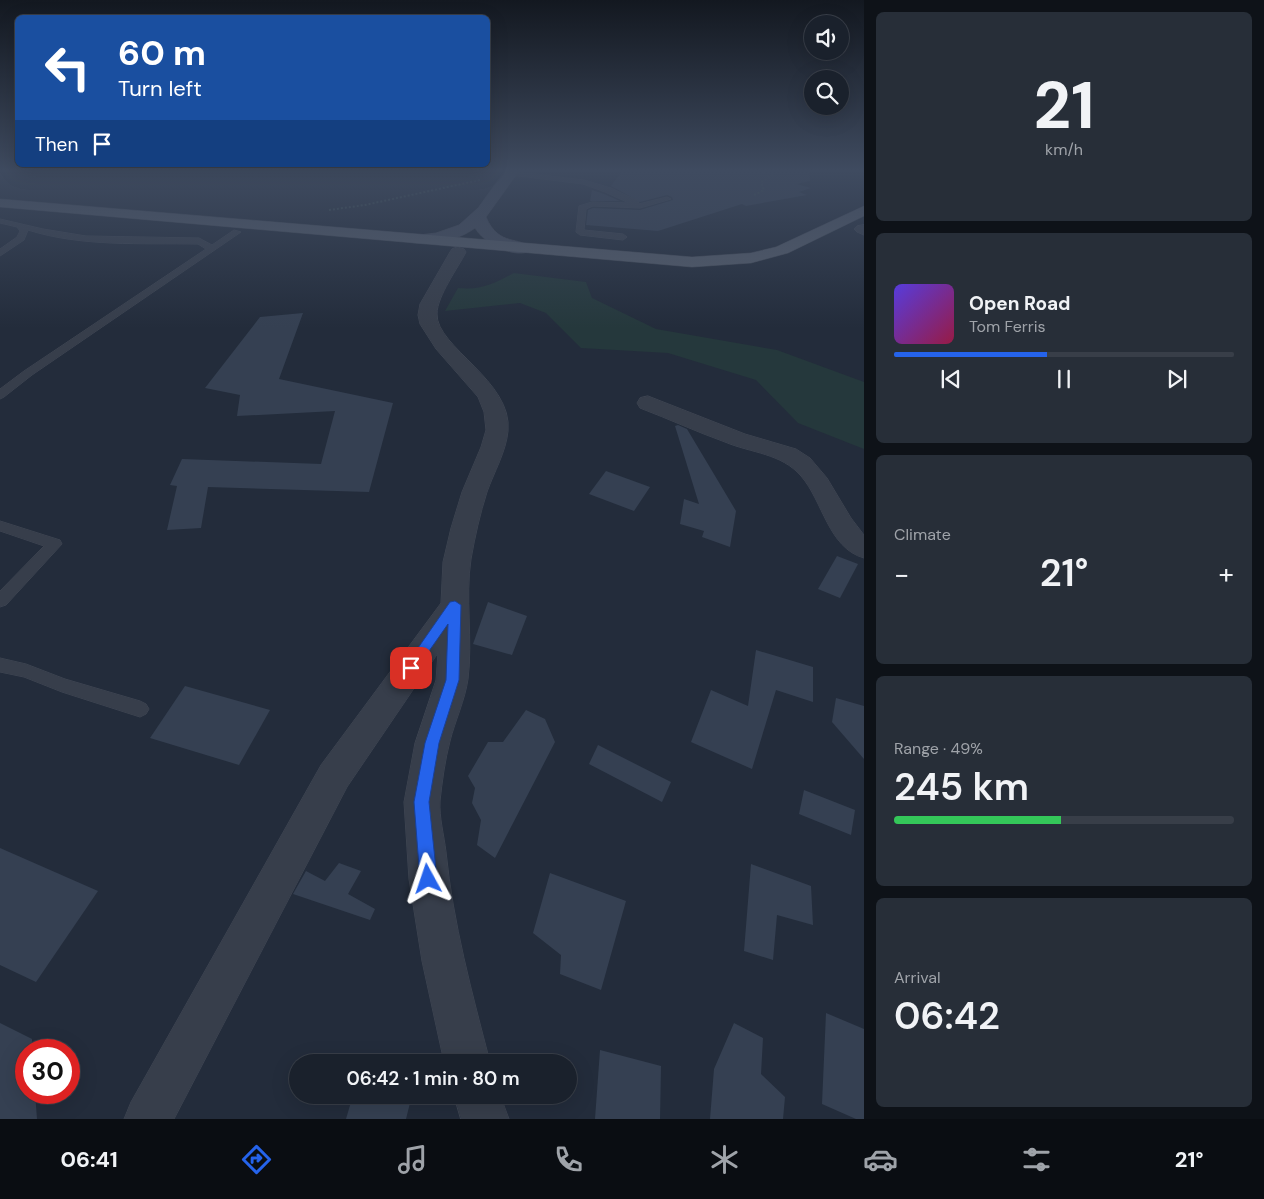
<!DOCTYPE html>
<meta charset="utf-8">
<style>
body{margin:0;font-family:"DM Sans",sans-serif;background:#272e38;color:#f1f3f6;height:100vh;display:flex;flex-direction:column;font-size:19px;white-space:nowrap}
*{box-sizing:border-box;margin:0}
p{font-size:16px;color:#9fa3a9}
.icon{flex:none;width:28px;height:28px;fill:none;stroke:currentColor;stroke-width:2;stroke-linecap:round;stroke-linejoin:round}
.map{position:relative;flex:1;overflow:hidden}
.panel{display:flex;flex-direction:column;gap:12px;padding:12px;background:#0e1218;width:400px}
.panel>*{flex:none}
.guide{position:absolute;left:15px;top:15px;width:475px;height:152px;border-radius:8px;box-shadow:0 5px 20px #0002,0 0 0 1px #383e48;background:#1a4fa0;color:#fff;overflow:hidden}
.controls{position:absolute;left:804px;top:15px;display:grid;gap:10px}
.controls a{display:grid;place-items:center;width:45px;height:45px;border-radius:50%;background:#1a212c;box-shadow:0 5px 20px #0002,0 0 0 1px #383e48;font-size:25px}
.speed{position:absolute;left:15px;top:1039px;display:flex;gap:10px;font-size:25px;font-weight:700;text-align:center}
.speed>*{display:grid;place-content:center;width:65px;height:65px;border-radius:50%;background:#1a212c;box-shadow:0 5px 20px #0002,0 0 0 1px #383e48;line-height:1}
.speed .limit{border:8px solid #d22;background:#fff;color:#111}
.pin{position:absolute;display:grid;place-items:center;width:42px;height:42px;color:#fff;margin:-21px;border-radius:10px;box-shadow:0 2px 8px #0006}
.me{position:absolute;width:55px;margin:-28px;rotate:355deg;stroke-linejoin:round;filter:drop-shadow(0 0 4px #0008)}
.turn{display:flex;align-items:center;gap:18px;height:105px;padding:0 20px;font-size:22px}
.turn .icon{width:65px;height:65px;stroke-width:2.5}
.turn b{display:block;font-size:35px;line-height:42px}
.then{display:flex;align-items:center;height:48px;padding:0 20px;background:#0003;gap:10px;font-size:19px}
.big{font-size:38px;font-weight:600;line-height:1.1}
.panel .tile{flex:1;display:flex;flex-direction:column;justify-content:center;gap:8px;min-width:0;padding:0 18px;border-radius:8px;background:#272e38}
.panel .dial{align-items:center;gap:0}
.dial b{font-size:65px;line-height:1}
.song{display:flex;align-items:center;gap:15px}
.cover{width:60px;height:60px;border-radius:8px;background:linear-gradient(135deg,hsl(250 70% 55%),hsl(340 70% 35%))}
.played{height:5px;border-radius:2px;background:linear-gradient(90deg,#2563eb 45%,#383e48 45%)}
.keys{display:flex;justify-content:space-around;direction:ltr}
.heat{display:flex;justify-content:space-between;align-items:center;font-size:28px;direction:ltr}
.charge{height:8px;border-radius:4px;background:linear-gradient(90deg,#34c759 49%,#383e48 0)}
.trip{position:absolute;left:289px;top:1054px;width:288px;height:50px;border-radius:25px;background:#1a212c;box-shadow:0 5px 20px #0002,0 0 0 1px #383e48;font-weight:600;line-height:50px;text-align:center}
.tabs{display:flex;height:80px;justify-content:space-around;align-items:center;background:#0a0d12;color:#9fa3a9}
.tabs .icon{width:35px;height:35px}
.tabs .current{color:#2563eb}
.tabs b{font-size:22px;color:#f1f3f6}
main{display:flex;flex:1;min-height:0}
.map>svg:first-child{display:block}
.green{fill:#25383c}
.building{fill:#354052}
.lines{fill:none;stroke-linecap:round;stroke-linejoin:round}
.service-casing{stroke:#404754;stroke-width:1}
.minor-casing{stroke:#404754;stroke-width:1}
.secondary-casing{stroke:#404754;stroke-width:1}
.primary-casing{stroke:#404754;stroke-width:1}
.path{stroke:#3e5154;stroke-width:2;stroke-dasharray:2 2;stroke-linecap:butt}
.service{fill:#373e4b;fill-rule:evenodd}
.minor{fill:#373e4b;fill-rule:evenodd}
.secondary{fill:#454d5e;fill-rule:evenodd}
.primary{fill:#555d6b;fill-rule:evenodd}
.route{fill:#2563eb;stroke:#184099}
</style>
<main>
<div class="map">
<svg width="864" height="1119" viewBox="0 0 864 1119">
<rect width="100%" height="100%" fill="#232c3b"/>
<!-- green -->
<path class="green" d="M514,273L586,282L592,298L656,329L777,350L864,382V449L798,423L756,380L668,353L581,348L546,313L520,303L445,311L458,288C483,290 492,284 514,273Z"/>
<!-- building -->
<g class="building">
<path d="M622,171H809L810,181L797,184L811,188L799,192L807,195L746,206L742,204L658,231L586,225L588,210L593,208L640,210L673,200L672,197L667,195L640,202L611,186Z"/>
<path d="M592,190L604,194L620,201H590Z"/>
<path d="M303,313L279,379L393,403L369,492L208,487L201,528L167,530L177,486L170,485L182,459L321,464L335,411L237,416L240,395L205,388L260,317Z"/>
<path d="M678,425L687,429L736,511L730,547L702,537L704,531L680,524L684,499L699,504L675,426Z"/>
<path d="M606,471L650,487L634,511L589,494Z"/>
<path d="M837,556L858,564L840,598L818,589Z"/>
<path d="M488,602L527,616L512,655L473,644Z"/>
<path d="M756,650L813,667V702L776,690L752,769L691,742L711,690L748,706Z"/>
<path d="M185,686L270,710L239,765L150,738Z"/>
<path d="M836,698L864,706V759L832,722Z"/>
<path d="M526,710L545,719L555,742L495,858L477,845L481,820L472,803L475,788L468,776L488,742H503Z"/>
<path d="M598,745L671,782L662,802L589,764Z"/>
<path d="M804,790L855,810L851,835L799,814Z"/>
<path d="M0,848L98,891L36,982L0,965Z"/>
<path d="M339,863L361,871L348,894L375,909L370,920L293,894L306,871L325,881Z"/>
<path d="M751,864L811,886L813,925L777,915L773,960L744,951Z"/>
<path d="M550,873L626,901L601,990L560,974L561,955L533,933Z"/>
<path d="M826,1013L864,1029V1119H856L822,1104Z"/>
<path d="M0,1023L32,1039V1050H26V1092H35L37,1119H0Z"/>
<path d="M734,1023L763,1038L761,1074L785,1097L783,1119H710L714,1069Z"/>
<path d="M600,1050L661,1066L660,1119H595Z"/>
<path d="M353,1095H412L406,1119H346Z"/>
</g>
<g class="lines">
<!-- service casing -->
<g class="service-casing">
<g id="service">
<path d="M508,171L584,180L611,188L638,201L639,204L667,197L671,199L640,208L593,206L586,209L584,230L623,234L627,237L623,240L580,235L576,232L579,206L592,202L629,203L605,192L583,184L511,175H508Z"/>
<path d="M0,219L43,229L86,236L199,238L212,245L234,230L241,232L32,375L4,397L0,399V389L24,371L206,249L198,244C141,243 82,247 28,230L24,240L0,256V249L17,237L20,231L17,227L0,223Z"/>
<path d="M0,521L60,540L62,544L6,605L0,607V591L44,546L0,531Z"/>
<path d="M0,658L26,664L65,679L140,701L146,704L149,709L146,714L140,717L62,692L24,677L0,672Z"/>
</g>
</g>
<!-- minor casing -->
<g class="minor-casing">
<g id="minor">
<path d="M864,225V235L857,232L854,229L857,226Z"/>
<path d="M458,247L464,249L466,252C458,268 437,296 437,314C436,347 513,381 508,431C506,452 494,472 487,492C480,514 475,536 471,559C465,598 473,640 468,679C465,700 455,721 450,741C445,760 442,782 440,801C439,817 444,835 446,852C453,923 472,993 490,1062H444L422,961L409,879L404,802L415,743L436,680L438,653L347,787L174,1119H124L131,1102L321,765L441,603L443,562L451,528L462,492L481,447L486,430L484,412L478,397L436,349L420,324L418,315L420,304L450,252L452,249Z"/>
<path d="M648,396L745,434L796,449L810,458L827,478L851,518L864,535V558C828,548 823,501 801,476C781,453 751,453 725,442C697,432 669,419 640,408L637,403L640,398Z"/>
<path d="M454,1095H500L509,1119H461Z"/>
</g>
</g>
<!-- secondary casing -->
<g class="secondary-casing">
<path id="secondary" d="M505,171H519L486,217C499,248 521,235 530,249L528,252C510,257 484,243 475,228C459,240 430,247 410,242L408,239L410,236L436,233L459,225L478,208Z"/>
</g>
<!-- primary casing -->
<g class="primary-casing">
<path id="primary" d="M0,199L692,257L751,253L776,247L864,206V216L788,253L751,263L692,267L0,207Z"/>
</g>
<!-- path -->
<g class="path">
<path d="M754,195L764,190L761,182L780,171"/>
<path d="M329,210L365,205L480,180"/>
</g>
<!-- service -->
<use href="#service" class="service"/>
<!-- minor -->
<use href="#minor" class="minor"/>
<!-- secondary -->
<use href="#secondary" class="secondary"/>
<!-- primary -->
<use href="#primary" class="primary"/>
</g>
<!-- sky -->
<linearGradient id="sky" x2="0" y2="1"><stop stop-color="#131820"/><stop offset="0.52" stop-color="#3f4b60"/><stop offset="1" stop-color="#3f4b60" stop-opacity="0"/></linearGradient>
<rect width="864" height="328" fill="url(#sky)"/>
<!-- route -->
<path class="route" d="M455,601L461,605L459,680L439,743L429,802L437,879L434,884L428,887L423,884L420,879L414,802L425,743L446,680L448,624L415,671L411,673L406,671L404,668L450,602Z"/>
</svg>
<div class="controls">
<a><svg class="icon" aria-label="sound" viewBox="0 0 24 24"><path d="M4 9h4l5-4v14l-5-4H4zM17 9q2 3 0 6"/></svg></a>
<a><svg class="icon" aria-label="search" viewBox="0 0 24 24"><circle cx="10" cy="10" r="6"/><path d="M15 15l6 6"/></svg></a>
</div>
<div class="speed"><div class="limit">30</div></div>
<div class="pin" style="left:411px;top:668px;background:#d93025"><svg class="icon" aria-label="arrive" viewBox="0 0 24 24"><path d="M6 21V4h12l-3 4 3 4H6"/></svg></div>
<svg class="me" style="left:428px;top:879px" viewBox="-20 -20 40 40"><path d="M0-17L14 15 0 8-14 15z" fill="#2563eb" stroke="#fff" stroke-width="4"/></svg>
<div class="trip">06:42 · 1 min · 80 m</div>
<div class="guide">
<div class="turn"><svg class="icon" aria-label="left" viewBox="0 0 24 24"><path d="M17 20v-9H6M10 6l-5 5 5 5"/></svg><div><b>60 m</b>Turn left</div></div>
<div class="then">Then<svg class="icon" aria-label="arrive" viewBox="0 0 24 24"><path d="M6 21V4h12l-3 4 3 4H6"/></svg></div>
</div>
</div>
<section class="panel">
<div class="tile dial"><b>21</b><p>km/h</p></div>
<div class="tile">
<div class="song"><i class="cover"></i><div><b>Open Road</b><p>Tom Ferris</p></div></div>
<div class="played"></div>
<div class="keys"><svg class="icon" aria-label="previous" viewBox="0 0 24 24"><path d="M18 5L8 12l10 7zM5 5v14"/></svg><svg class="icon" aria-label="pause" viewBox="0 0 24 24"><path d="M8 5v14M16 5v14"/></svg><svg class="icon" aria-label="next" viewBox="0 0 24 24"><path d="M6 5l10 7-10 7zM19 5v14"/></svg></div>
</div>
<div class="tile"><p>Climate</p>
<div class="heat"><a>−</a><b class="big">21°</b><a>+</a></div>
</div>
<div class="tile"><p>Range · 49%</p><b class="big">245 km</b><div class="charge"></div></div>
<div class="tile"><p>Arrival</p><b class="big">06:42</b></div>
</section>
</main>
<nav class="tabs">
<b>06:41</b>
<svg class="icon current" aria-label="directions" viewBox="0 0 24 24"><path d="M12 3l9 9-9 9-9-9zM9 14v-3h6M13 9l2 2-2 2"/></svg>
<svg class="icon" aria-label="music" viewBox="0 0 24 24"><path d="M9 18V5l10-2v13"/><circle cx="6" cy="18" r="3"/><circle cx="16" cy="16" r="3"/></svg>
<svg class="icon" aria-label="phone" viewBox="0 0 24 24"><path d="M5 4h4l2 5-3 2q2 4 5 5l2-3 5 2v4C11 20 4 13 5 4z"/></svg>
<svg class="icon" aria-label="climate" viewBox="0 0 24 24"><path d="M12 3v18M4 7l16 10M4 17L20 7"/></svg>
<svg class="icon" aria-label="car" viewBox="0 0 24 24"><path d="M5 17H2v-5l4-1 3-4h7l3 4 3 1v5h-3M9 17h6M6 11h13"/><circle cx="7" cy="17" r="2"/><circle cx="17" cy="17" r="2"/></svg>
<svg class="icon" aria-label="filters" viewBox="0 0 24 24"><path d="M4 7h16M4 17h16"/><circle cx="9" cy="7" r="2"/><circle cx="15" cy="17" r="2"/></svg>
<b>21°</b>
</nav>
